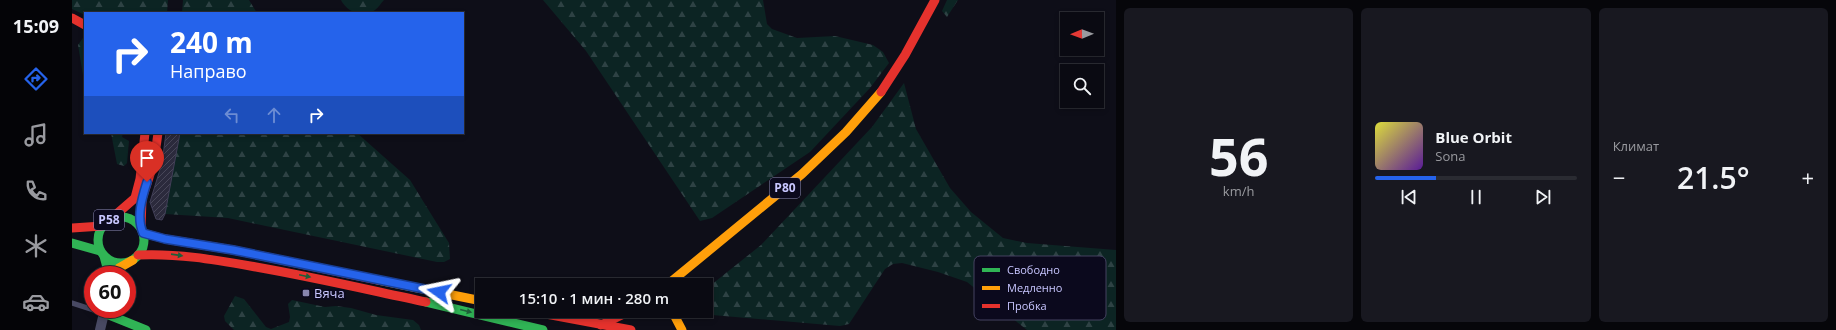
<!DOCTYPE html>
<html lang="ru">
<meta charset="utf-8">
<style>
body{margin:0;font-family:"Open Sans",sans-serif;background:#181820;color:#f1f3f6;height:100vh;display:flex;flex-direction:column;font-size:15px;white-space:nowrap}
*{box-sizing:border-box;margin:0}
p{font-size:13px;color:#999a9f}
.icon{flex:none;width:22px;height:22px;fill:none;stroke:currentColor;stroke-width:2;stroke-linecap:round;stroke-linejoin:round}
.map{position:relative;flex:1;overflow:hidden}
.details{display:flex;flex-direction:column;gap:8px;padding:8px;background:#06060a;width:720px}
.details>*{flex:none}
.top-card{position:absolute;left:12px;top:12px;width:380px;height:122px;border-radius:0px;box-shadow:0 2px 6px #0003,0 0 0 1px #2a2b32;background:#2563eb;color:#fff;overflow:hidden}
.needle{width:26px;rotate:269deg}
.tools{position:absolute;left:988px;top:12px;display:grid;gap:8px}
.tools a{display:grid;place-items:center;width:44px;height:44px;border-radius:0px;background:#0a0a12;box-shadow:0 2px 6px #0003,0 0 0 1px #2a2b32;font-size:20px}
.speed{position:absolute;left:12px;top:266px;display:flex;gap:8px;font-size:20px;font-weight:700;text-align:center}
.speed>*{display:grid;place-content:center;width:52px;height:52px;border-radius:50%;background:#0a0a12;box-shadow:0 2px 6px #0003,0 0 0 1px #2a2b32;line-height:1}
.speed .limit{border:6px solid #d22;background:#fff;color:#111}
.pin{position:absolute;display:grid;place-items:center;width:34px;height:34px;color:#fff;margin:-41px -17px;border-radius:50% 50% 50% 0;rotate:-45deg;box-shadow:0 0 4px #0007}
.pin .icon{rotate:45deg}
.me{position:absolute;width:44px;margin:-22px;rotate:282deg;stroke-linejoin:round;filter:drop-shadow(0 0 3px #0008)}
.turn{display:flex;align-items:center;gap:14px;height:84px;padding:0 20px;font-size:18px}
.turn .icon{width:52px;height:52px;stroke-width:2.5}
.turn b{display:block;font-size:28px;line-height:34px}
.lanes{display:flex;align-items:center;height:38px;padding:0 20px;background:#0003;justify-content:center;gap:20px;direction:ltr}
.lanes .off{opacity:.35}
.big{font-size:30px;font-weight:600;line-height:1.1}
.details .tile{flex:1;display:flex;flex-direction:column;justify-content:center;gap:6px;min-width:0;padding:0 14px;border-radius:6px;background:#181820}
.details .dial{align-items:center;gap:0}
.dial b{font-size:52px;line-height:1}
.song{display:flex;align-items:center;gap:12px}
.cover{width:48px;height:48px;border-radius:6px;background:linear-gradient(135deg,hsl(60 70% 55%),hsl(270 70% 35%))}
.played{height:4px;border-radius:2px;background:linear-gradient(90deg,#2563eb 30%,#2a2b32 30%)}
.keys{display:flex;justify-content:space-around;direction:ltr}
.heat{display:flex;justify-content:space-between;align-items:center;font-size:22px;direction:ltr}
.details .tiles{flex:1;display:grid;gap:8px;grid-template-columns:repeat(3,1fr)}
.trip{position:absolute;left:403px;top:278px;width:238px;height:40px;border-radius:0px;background:#0a0a12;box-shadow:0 2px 6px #0003,0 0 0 1px #2a2b32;font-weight:600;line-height:40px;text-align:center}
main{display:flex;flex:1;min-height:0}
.dock{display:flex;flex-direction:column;width:72px;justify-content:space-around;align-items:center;background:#040407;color:#999a9f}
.dock .icon{width:28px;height:28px}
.dock .current{color:#2563eb}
.dock b{font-size:18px;color:#f1f3f6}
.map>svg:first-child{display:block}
.forest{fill:url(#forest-firs)}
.building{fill:url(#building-hatch);stroke:#413f58}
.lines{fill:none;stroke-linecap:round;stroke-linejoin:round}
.lane{stroke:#484963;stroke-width:5}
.street{stroke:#484963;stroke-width:10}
.fast{stroke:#30b455;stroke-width:9}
.slow{stroke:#ff9f0a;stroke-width:9}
.jam{stroke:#e5322d;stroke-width:9}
.oneway{fill:#1e5e39}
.route-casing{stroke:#184099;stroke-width:10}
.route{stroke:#2563eb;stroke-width:7}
.poi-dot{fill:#8786ae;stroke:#0b091d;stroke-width:1.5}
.labels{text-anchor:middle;stroke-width:4;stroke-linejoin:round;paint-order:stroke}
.shield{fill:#0b091d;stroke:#8f8dbb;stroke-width:1}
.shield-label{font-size:12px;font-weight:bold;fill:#c8c6ff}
.poi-label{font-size:13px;fill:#c8c6ff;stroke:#0b091d;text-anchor:start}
.key{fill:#0b091d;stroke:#444261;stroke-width:1}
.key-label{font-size:11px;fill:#c8c6ff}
</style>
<main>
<nav class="dock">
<b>15:09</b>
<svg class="icon current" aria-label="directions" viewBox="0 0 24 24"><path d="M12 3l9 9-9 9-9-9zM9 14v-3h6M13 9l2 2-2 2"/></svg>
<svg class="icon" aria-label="music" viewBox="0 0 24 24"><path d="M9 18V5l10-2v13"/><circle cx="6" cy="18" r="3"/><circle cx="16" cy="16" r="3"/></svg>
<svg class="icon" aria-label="phone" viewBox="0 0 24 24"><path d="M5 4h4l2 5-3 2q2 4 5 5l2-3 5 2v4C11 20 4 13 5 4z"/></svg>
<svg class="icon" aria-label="climate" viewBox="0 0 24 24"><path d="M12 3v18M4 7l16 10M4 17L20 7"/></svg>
<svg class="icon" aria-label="car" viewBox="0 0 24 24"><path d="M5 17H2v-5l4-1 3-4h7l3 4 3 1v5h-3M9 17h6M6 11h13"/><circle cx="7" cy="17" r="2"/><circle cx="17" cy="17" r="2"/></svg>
</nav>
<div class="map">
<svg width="1044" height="330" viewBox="0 0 1044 330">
<defs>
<pattern id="forest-firs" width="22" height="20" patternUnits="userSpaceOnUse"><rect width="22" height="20" fill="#0c2423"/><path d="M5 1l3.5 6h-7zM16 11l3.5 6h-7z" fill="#2e4244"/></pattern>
<pattern id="building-hatch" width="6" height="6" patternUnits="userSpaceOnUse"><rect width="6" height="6" fill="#2b2a3c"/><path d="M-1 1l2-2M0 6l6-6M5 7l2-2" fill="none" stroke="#484759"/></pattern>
</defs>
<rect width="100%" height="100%" fill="#0e0e18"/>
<!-- forest -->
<g class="forest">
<path d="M0,0H96L95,13H13V15L0,9Z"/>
<path d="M111,0H177L185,13H110Z"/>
<path d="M269,0H312C309,3 306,8 303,10C290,18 275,12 269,0Z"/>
<path d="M471,0H691L695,24L700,29L725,38L763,36L801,45L811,52L817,63L798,88L738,152L640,218L628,221L514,51Z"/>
<path d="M875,0H886L875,17L870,11Z"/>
<path d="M13,35V87L6,45Z"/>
<path d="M832,83L844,129L878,188L899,212L931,238L955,243L1044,250V330H955L895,282L866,272L830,263L821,264L813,269L777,324L768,326L629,314L626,311H634V289L689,245L800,127Z"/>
<path d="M39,133H51L50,137L57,141L55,163L52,166L45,164Z"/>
<path d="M108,133H285L338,180L377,243L378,259L372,262H365L156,218L93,214Z"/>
<path d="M163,296L172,299L194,327L199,329L217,322L218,317L216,304L220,300L253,307L264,306L279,308L304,315L341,320L347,325L349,330H162L153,321L152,316Z"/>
</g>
<!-- building -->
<path class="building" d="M94,133H108L93,214L90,220L84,219L78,202L90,163Z"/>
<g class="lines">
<!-- lane -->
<path class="lane" d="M0,303L31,313"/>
<!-- street -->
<path class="street" d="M28,330L32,313"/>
<!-- fast -->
<g class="fast">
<circle cx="49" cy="240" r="23"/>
<path d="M0,243L28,251"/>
<path d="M32,256L37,275"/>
<path d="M354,302L471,330"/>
<path d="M33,309L32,313L74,330"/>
</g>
<!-- slow -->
<g class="slow">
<path d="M42,275L47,268L61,260"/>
<path d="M306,280L410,301"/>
<path d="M595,285L730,174L774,132L809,92"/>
<path d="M600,311L610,330"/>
</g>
<!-- jam -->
<g class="jam">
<path d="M0,18L13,25"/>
<path d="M809,92L833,55L863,0"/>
<path d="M40,218L63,198L68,179L73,133"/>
<path d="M0,228L30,226"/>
<path d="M69,228L70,199L82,162L86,133"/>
<path d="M71,233L93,239L161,250L306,280"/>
<path d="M66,255C106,253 144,260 184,267C241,277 297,290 354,302"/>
<path d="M458,311L559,330"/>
<path d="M529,325L558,311"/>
</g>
</g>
<!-- one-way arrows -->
<defs><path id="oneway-solid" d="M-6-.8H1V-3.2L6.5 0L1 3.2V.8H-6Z"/></defs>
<g class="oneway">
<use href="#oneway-solid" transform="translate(105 255) rotate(8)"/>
<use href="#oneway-solid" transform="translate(233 276) rotate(12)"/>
<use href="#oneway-solid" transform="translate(394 311) rotate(14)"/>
</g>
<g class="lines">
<!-- route casing -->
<g class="route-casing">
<path id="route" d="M75,182C70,198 64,217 71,233L93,239L161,250L367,292"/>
</g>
<!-- route -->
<use href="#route" class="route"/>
</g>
<!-- markers -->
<rect class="poi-dot" x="230" y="289" width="8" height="8" rx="2"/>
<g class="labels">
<!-- shield labels -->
<g class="shield">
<rect x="698" y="178" width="30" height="20" rx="3"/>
<rect x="22" y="210" width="30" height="20" rx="3"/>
</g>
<g class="shield-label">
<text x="713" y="192">Р80</text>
<text x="37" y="224">Р58</text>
</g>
<!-- poi labels -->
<g class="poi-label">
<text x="242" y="298">Вяча</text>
</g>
</g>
<!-- legend -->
<rect x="902" y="256" width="132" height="64" rx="6" class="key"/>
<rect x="910" y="268" width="18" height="4" fill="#30b455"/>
<rect x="910" y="286" width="18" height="4" fill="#ff9f0a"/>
<rect x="910" y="304" width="18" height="4" fill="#e5322d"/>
<g class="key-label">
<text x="935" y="274">Свободно</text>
<text x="935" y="292">Медленно</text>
<text x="935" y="310">Пробка</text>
</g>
</svg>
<div class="tools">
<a><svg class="needle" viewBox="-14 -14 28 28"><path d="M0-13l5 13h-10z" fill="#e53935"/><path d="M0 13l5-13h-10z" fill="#999a9f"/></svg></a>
<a><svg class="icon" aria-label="search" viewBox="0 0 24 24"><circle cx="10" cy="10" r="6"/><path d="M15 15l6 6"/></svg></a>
</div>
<div class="speed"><div class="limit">60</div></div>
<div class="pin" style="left:75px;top:182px;background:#d93025"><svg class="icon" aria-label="arrive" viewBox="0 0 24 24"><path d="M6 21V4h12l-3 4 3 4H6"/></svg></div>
<svg class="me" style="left:367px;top:292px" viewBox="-20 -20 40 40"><path d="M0-17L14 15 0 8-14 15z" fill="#2563eb" stroke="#fff" stroke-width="4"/></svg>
<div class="trip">15:10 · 1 мин · 280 m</div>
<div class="top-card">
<div class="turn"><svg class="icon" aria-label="right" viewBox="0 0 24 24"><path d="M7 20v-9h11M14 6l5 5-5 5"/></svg><div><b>240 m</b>Направо</div></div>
<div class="lanes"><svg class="icon off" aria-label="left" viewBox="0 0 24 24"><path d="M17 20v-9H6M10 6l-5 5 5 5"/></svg><svg class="icon off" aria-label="ahead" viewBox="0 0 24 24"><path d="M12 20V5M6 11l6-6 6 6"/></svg><svg class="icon" aria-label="right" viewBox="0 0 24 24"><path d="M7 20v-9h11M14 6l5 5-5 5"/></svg></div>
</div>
</div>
<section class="details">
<div class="tiles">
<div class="tile dial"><b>56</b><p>km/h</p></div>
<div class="tile">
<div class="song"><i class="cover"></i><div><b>Blue Orbit</b><p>Sona</p></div></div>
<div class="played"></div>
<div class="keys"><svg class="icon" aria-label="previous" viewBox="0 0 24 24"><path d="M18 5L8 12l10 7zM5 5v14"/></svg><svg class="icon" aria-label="pause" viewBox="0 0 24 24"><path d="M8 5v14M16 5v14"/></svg><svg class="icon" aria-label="next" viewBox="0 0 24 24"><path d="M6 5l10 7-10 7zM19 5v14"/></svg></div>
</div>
<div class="tile"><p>Климат</p>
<div class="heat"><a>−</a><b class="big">21.5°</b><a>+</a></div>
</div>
</div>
</section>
</main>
